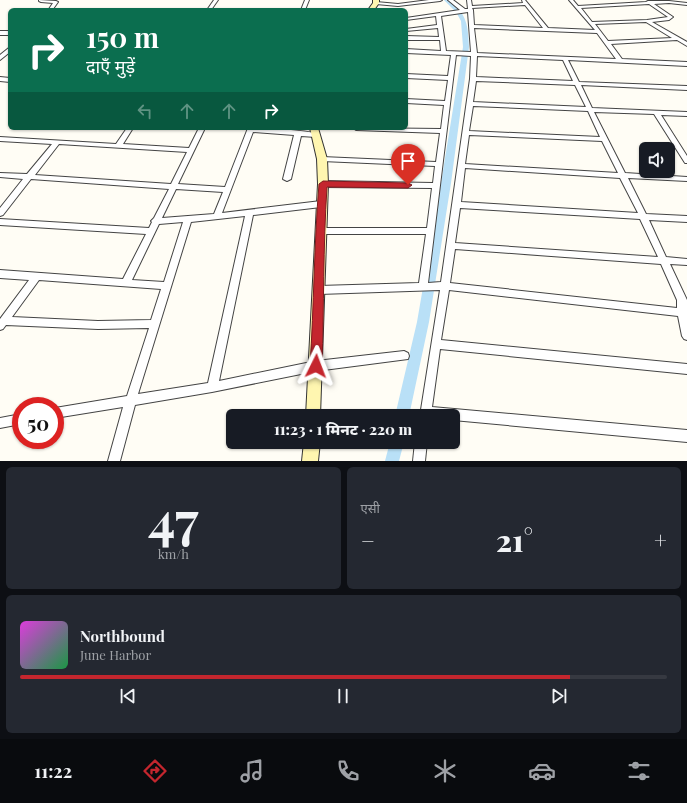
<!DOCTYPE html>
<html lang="hi">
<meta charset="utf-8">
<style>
body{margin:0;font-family:"Playfair Display","Noto Sans Devanagari",serif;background:#242831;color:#f1f3f6;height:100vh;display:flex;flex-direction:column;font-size:15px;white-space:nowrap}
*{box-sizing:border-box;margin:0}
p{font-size:13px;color:#9ea1a6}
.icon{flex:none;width:22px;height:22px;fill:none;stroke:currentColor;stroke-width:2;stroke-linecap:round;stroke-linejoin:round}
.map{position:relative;height:461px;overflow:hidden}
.side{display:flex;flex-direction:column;gap:6px;padding:6px;background:#0d0f14;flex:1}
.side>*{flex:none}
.guide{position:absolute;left:8px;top:8px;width:400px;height:122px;border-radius:6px;box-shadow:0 1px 3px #0004;background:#0b6e4f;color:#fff;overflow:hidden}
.fabs{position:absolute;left:639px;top:142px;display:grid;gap:8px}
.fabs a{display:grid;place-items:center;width:36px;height:36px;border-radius:6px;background:#171b24;box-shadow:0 1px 3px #0004;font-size:20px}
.speed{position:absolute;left:12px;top:397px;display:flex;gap:8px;font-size:20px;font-weight:700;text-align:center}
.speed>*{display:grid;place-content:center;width:52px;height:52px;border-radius:50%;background:#171b24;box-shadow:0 1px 3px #0004;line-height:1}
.speed .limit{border:6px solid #d22;background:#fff;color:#111}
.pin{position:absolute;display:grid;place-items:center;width:34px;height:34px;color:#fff;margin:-41px -17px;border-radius:50% 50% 50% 0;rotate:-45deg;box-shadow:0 0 4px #0007}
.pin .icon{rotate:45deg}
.me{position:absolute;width:44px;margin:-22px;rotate:3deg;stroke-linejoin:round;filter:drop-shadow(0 0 3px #0008)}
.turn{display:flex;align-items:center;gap:14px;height:84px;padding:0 12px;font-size:18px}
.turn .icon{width:52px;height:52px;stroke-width:2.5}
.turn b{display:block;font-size:28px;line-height:34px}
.lanes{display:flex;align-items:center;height:38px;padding:0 12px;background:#0003;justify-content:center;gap:20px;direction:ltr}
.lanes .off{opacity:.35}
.big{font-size:30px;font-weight:800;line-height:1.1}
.side .card{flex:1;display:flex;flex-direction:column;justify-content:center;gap:6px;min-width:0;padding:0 14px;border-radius:6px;background:#242831}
.side .dial{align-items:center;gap:0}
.dial b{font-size:52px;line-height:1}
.song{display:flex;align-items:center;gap:12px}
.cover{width:48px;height:48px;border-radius:6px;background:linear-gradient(135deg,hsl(300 70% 55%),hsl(140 70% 35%))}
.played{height:4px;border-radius:2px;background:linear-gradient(90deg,#c4262e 85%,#363941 85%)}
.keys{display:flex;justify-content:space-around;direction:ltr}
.heat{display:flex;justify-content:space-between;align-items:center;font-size:22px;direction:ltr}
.side .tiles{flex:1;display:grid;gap:6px;grid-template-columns:1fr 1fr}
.card:last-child{grid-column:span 2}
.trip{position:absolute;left:226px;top:409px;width:234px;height:40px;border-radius:6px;background:#171b24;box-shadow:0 1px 3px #0004;font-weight:800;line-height:40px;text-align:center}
.dock{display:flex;height:64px;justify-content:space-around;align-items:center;background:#090b0e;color:#9ea1a6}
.dock .icon{width:28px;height:28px}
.dock .current{color:#c4262e}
.dock b{font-size:18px;color:#f1f3f6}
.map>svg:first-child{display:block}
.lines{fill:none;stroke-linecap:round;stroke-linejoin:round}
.canal{fill:#b9e0f7;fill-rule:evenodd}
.minor-casing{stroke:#444;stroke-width:2}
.secondary-casing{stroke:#333;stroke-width:2}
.minor{fill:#fff;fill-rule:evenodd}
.secondary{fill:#fff6b0;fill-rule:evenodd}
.route{fill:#c4262e;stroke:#7f191e}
</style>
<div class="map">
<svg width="687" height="461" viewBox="0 0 687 461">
<rect width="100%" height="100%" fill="#fffdf5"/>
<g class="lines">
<!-- canal -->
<g class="canal">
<path d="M444,0H450C467,15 468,25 469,47L451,183L429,322L409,416H395L417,322L441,183L463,47L461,21L456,12Z"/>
<path d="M390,442H404L399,461H385Z"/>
</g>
<!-- minor casing -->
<g class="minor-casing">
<g id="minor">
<path d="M39,0L56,1L58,2L53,9L54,10H49V9L53,3L41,2L39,1Z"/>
<path d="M214,0H218L211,10H207Z"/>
<path d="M305,0H309L305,10H301Z"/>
<path d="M429,0H442L440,1L398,6L376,4L374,3L376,2L398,4Z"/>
<path d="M448,0H453L465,9H468L467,0H471L472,6L523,3L522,0H525L548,28L595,30L569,0H573L578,6L646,2L648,1H669L687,3V5L669,3L654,4L673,17L669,20L652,22L687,42V46L677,40L611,44L622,59L687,62V66L568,60L579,82L687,86V90L581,85L592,108L687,112V116L661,115L687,156V163H685L654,114L594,112L625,173L687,177V181L628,178L646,214L687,216V222L649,220L666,257L687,259V265L670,264L687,300V340L684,339L682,336L678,316L449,290L441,340L687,364V374L440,349L432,407L687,430V442L453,420V416H420L440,290L319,294L316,293L315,290L316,287L319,286L419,283L426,234H320L316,231L320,228H427L432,188L323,187L319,184L323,181L433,183L435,166L322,161L319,159L322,157L436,162L440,133L356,130L353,128L441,129L444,105L406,103V99L445,101L448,80L406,78V74L448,76L451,55L406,53V49L441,51L440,40H406V36L439,37L438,28L406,31V29L437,25L436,16L406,20V18L460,10ZM649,4L668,17L647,20L592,22L581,8ZM525,5L543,28L474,25L473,10L472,8ZM468,12L471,52L446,51L441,16ZM646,22L672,38L608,41L595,24ZM474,28L597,33L616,59L477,53ZM456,55L471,56L470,79L441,282L428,283ZM477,56L563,60L573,81L476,77ZM476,81L575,85L586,107L473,102ZM473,106L588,111L600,137L469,131ZM469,135L602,141L618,173L465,164ZM465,168L620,178L638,213L461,202ZM460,208L640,219L658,257L455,243ZM455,249L661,264L677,300V308L450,283Z"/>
<rect x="0" y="31" width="10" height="4"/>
<path d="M10,47V52L0,60V55Z"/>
<path d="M0,77L10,78V82L0,81Z"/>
<path d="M127,128H133L123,144L189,148L199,128H205L178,184L225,187L248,128C258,128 313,130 319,135L316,137L301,136L291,179L287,181L283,179L294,135L253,132L222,213L321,201L325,204L321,207L253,215L219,381L316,361L404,351L408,353L409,356L408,359L316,371L212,392L135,405L120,461H108L123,407L55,418V408L127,396L149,328L98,329L6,325L3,329L0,330V319L29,280L0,278V270L123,279L146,234L0,225V219L149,228L152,222L151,221L154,218L169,189L31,179L3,215L0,216V208L23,179L0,177V173L27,174L52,144L0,141V137L116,144ZM59,144L187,152L171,184L35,175ZM176,189L223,192L214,214L162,218ZM245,216L208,383L138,394L191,222ZM183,222L164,282L132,280L159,224ZM39,280L161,289L151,320L98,321L12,317Z"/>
<path d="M21,414V424L0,428V418Z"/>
<path d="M415,442H427L425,461H413Z"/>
</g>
</g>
<!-- secondary casing -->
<g class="secondary-casing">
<g id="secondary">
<path d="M373,0H379V3L374,10H368L373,3Z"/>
<path d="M310,128H318L327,159L328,184L320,416H306L318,184L317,159Z"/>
<path d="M304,442H320L318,461H302Z"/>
</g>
</g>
<!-- minor -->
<use href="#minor" class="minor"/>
<!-- secondary -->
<use href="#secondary" class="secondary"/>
</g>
<!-- route -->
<path class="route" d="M323,181L408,183L412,185L408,188L327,187C323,247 324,306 322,366L320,370L316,371L312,370L310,366C314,305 314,245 319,184Z"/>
</svg>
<div class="fabs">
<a><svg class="icon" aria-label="sound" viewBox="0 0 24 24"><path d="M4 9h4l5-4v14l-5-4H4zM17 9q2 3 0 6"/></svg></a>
</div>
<div class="speed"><div class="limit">50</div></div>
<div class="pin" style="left:408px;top:185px;background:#d93025"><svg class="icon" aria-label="arrive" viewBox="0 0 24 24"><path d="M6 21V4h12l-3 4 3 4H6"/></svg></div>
<svg class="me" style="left:316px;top:366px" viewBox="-20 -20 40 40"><path d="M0-17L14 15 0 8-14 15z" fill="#c4262e" stroke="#fff" stroke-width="4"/></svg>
<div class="trip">11:23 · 1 मिनट · 220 m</div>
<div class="guide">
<div class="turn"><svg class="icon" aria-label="right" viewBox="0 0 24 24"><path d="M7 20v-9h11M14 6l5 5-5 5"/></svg><div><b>150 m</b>दाएँ मुड़ें</div></div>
<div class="lanes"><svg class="icon off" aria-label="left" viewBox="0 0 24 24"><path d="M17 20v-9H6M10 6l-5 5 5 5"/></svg><svg class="icon off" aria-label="ahead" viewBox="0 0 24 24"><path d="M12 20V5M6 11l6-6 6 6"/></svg><svg class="icon off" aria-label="ahead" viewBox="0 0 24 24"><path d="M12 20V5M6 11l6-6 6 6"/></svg><svg class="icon" aria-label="right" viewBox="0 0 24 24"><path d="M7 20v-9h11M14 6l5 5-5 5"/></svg></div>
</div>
</div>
<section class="side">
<div class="tiles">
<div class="card dial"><b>47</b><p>km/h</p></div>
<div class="card"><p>एसी</p>
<div class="heat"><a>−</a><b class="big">21°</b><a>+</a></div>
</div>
<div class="card">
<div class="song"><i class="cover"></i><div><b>Northbound</b><p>June Harbor</p></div></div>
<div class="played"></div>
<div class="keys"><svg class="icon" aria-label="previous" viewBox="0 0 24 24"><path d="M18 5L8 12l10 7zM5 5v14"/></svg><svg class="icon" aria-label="pause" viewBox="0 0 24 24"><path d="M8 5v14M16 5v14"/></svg><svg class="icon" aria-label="next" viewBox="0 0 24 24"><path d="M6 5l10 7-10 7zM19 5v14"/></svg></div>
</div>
</div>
</section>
<nav class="dock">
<b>11:22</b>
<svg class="icon current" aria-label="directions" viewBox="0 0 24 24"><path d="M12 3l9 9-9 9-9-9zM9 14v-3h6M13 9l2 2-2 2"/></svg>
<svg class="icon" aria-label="music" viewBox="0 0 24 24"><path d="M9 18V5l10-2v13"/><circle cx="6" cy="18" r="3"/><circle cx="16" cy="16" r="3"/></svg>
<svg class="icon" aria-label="phone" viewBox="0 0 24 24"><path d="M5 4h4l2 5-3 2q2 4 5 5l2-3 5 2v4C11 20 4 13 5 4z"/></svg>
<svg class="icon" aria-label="climate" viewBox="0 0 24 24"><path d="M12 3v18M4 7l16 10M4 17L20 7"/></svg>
<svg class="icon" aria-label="car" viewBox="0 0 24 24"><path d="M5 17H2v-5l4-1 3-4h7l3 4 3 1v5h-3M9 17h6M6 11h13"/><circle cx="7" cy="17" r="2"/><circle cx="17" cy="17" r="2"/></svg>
<svg class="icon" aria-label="filters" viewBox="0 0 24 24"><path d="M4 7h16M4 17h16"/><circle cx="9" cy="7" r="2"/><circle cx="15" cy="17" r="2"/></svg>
</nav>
